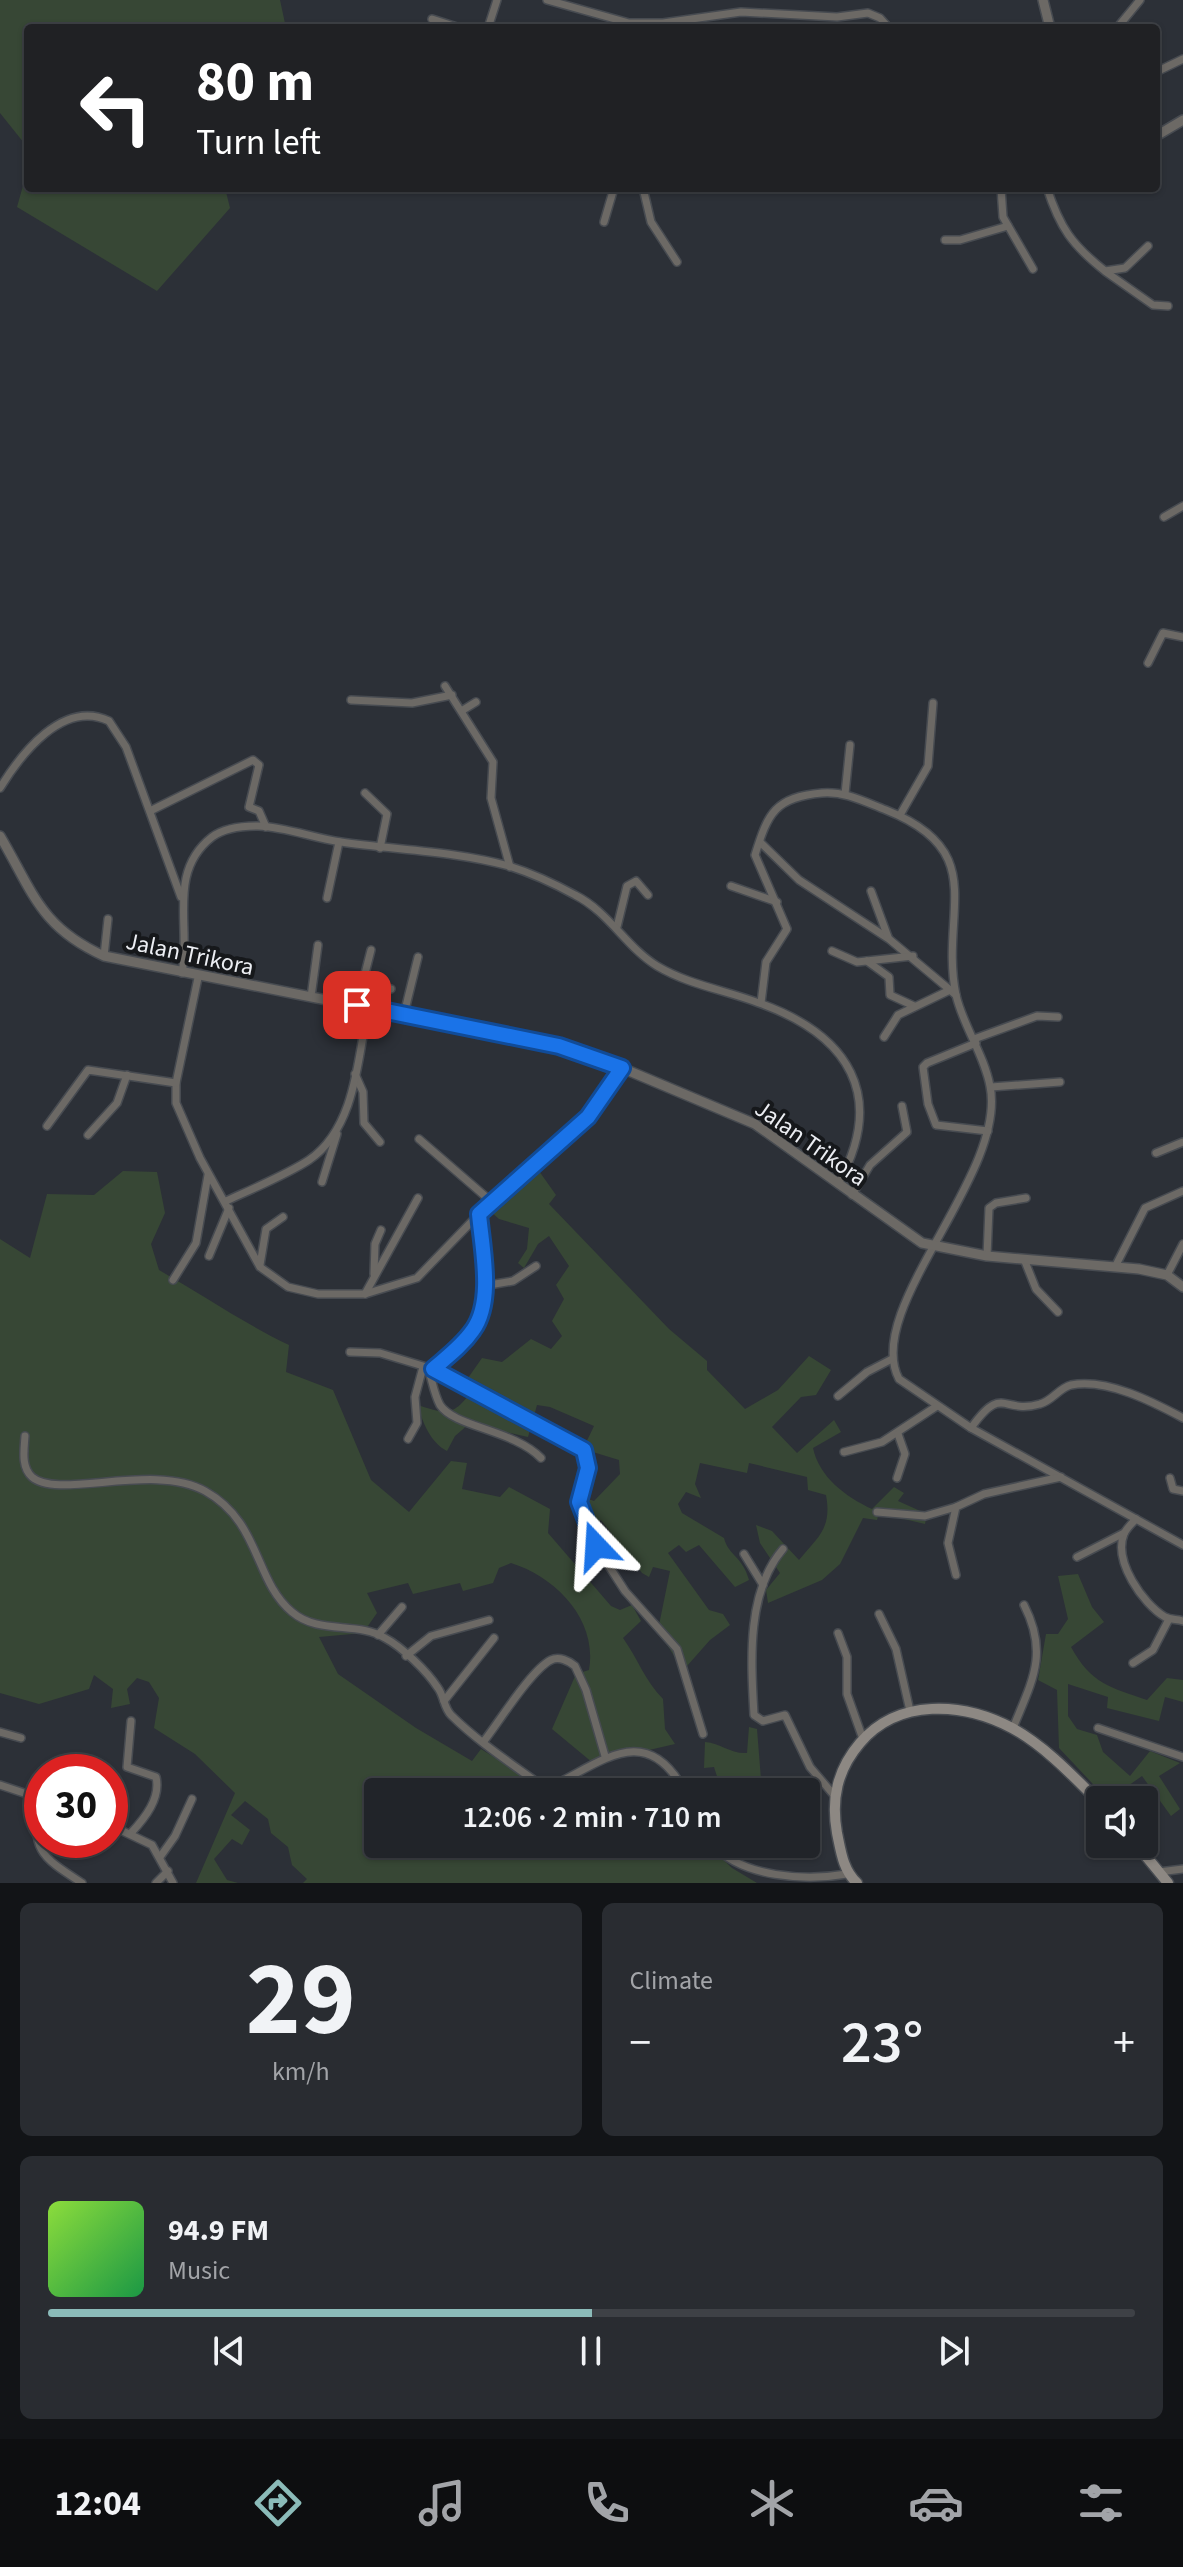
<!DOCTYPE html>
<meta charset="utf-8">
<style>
body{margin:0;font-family:"Source Sans 3",sans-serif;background:#292c31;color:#f1f3f6;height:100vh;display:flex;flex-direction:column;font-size:30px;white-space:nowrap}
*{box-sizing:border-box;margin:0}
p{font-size:26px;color:#a2a4a8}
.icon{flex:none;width:44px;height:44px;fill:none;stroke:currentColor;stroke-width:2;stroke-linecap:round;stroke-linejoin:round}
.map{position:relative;height:1883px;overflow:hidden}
.panel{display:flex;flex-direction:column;gap:20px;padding:20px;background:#121417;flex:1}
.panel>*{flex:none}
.banner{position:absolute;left:24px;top:24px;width:1136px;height:168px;border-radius:8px;box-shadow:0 2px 6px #0004,0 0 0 2px #3e4146;background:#202124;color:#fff;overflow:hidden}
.tools{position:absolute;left:1086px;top:1786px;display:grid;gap:16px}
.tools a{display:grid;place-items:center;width:72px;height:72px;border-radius:8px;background:#212429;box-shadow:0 2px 6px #0004,0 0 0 2px #3e4146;font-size:40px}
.speed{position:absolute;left:24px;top:1754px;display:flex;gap:16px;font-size:40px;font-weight:700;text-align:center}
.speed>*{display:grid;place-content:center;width:104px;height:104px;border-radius:50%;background:#212429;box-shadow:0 2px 6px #0004,0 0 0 2px #3e4146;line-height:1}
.speed .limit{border:12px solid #d22;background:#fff;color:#111}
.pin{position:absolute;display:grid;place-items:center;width:68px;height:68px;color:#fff;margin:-34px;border-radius:16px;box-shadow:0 4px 12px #0006}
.me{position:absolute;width:88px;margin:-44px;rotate:340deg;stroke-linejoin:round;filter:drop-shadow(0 0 6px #0008)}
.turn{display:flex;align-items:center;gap:28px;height:168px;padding:0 40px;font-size:36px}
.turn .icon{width:104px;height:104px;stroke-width:2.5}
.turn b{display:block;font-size:56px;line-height:68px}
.big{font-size:60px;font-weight:600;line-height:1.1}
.panel .widget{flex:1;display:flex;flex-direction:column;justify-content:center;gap:12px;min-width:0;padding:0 28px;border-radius:12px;background:#292c31}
.panel .dial{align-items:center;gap:0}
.dial b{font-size:104px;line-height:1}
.song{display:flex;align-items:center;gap:24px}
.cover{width:96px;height:96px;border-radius:12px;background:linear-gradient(135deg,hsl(90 70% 55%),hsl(140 70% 35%))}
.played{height:8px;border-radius:4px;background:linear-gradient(90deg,#8bbbb9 50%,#3e4146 50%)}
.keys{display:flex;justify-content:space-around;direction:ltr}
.heat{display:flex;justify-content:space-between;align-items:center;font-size:44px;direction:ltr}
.panel .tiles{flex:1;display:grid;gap:20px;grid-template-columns:1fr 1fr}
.widget:last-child{grid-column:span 2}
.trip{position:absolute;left:364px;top:1778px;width:456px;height:80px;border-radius:8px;background:#212429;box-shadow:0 2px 6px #0004,0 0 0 2px #3e4146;font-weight:600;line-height:80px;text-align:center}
.dock{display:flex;height:128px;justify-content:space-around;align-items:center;background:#0d0e10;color:#a2a4a8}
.dock .icon{width:56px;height:56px}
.dock .active{color:#8bbbb9}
.dock b{font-size:36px;color:#f1f3f6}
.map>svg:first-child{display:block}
.green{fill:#374735}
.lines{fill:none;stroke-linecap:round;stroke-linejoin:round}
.minor-casing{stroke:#474b51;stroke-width:10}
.tertiary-casing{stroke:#474b51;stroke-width:12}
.secondary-casing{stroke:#474b51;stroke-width:13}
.minor{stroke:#6c6965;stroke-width:7}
.tertiary{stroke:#6c6965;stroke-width:9}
.secondary{stroke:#8d8883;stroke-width:10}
.route-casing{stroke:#114b97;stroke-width:20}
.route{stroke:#1a73e8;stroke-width:14}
.labels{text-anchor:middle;stroke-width:8;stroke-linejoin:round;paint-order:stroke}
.street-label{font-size:24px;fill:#eceef3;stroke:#16181b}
</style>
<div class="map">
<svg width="1183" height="1883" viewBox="0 0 1183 1883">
<rect width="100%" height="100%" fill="#2c3037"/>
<!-- green -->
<g class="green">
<path d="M0,0H280L286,28H28V148L0,113Z"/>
<path d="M28,168V188H225L230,208L157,291L17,207Z"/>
<path d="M123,1171L157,1172L165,1213L151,1244L159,1270C203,1295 243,1323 289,1345L286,1372L333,1390L371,1480L409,1512L451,1461L467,1463L462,1489L500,1497L509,1487L550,1509L548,1533L611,1606L620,1610L632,1605L641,1621L623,1638C638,1659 645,1681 663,1699L665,1729L675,1744L593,1763L552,1729L576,1674L589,1670C598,1620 556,1577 511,1563L499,1568L493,1583L463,1591L460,1583L413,1594L408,1583L367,1593L377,1613L363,1633L319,1637L338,1674L416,1728L472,1761L481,1749L527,1778L509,1786L504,1792H378V1844H717L712,1849L732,1868L757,1883H303L307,1879L292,1865L288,1847L271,1833L268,1819L245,1801L231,1815L250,1830L242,1845L232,1839L214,1859L227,1880L238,1883H196L235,1793L195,1754L154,1728L159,1698L149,1682L137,1678L127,1689L130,1704L111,1708L113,1689L94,1675L89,1689L39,1704L0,1693V1239L30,1258L47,1194L94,1195Z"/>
<path d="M539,1171L556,1195L549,1204L669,1329L707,1361V1370L745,1409L778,1390L809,1356L831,1370L816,1395L801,1397L772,1427L797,1453L834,1420L841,1432L813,1448C819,1477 846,1497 872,1509L894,1487L904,1493L898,1501L927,1514L925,1524L879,1513L877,1520L863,1518L840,1564L822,1580L768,1603L766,1590L780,1573L760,1543L756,1525L772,1531L799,1560C819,1536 832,1528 826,1495L808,1490L807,1477L749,1463L747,1473L700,1463L695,1484L701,1498L686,1492L678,1504L682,1513L724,1538C728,1555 743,1557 749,1580L735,1587L699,1545L686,1552L679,1545L668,1553L709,1610L723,1614L730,1625L710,1640L687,1666L679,1664L658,1630L670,1571L653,1567L649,1577L642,1573L601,1520L588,1529L576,1507V1495L594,1501L620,1474L619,1460L583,1449L594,1426L550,1407L537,1405L528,1437L469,1424L455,1436L447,1451C431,1443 422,1422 418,1405C448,1415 454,1416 473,1389L468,1378L482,1358L502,1362L531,1339L551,1349L562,1336L552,1321L564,1299L556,1285L569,1266L549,1236L538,1244L524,1268L518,1263L527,1249L529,1228L499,1219L489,1210Z"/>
<path d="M1078,1574L1092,1607L1104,1622L1071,1647C1091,1684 1110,1687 1147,1700L1167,1678L1183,1680V1702L1165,1697L1159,1721L1107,1708L1108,1697L1068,1684V1716L1077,1729L1097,1735L1103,1752L1130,1776L1150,1751L1180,1763L1159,1776L1180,1809L1171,1816L1142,1776L1108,1800L1059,1748L1057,1690L1038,1680L1046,1634H1058L1068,1619L1058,1576Z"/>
<path d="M749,1727L757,1729L762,1792H722L714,1767L704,1768L705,1742C721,1743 730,1754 747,1753Z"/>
</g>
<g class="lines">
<!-- minor casing -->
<g class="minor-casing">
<g id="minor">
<path d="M547,0L629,23H663L741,12L837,17L868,13L880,18L889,28"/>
<path d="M432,19L460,28"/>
<path d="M488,28L497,0"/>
<path d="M1117,28L1140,0"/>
<path d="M1156,72L1183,59"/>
<path d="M643,188L651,222L677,262"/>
<path d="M1001,188L1003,217L1033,269"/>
<path d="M1047,188C1060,228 1072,245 1105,271L1125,268L1148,246"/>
<path d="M604,222L614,188"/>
<path d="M945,240H960L1008,226"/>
<path d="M1106,272L1153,305L1168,306"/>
<path d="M1164,517L1183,506"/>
<path d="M1148,663L1163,633L1183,637"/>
<path d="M445,686L493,762L491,798L510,867"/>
<path d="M351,700L412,703L452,695"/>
<path d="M463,710L476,702"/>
<path d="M0,788C21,754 63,699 109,721L126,747L181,897"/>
<path d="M365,793L387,814L380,848"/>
<path d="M845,794L850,745"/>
<path d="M150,811L253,760L259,765L249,807L259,811L266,827"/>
<path d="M900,815L928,766L933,703"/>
<path d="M761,843L799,880L889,939L956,995"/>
<path d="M731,886L777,902"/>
<path d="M871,891L888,937"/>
<path d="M327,898L339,842"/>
<path d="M617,927L627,886L636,881L648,895"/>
<path d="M832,951L857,962L913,956"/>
<path d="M104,956L108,919"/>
<path d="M867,961L889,977L890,995L914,1006"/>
<path d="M182,973C191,926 167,872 212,837C224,828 243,826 258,826C286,827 313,838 341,842C396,850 455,851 509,866C531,873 555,884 575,895C609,912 626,947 657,966C689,985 725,990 759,1003C849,1035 887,1096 838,1184"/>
<path d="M198,978L176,1083V1103L200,1158L260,1267L288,1287L318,1294H365L417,1278L479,1214L588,1117L622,1068"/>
<path d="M362,984L391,989"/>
<path d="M311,997L318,945"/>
<path d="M761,1003L766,962L787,929L755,855C768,813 775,797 822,793C845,791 865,802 886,810C992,852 939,912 956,995C963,1026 984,1054 990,1086C1008,1174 862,1309 899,1379L971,1428L1183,1545"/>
<path d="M357,1005L371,950"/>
<path d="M404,1014L418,957"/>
<path d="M884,1037L898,1015L950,990"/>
<path d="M974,1039L1037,1016L1058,1017"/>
<path d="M976,1043L927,1063L923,1067L928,1104L936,1125L988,1131"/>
<path d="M355,1074L363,1092L364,1123L380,1142"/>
<path d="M991,1087L1060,1082"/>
<path d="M47,1126L88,1070L176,1083"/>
<path d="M88,1135L117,1103L127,1075"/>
<path d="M419,1139L493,1203"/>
<path d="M1156,1153L1183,1142"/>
<path d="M322,1182L337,1134"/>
<path d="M852,1195L870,1165L907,1132L902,1106"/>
<path d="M226,1201C250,1190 288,1174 309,1160C356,1128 358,1057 368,1007"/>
<path d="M209,1256L229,1208"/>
<path d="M987,1256L989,1208L996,1203L1026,1198"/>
<path d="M1024,1259L1036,1289L1058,1312"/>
<path d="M260,1265L266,1229L283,1217"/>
<path d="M1115,1267L1145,1208L1183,1191"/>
<path d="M374,1274L375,1244L381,1230"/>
<path d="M1167,1275L1183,1244"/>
<path d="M173,1280L196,1243L208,1175"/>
<path d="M483,1286L513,1281L536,1266"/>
<path d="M365,1294L418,1198"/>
<path d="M350,1352L380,1353L433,1369L584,1450L588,1468L579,1502L596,1546L625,1591L677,1649L703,1734"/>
<path d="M428,1368C432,1380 434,1394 440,1405C454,1427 514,1430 541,1458"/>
<path d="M433,1369C446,1357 462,1346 473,1331C494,1301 482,1248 479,1214"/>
<path d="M838,1396L867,1372L892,1359"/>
<path d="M971,1428C1003,1383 1002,1415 1040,1404C1052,1401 1059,1388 1071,1385C1107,1378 1153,1402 1183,1418"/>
<path d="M25,1436C24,1450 21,1467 32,1477C58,1500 154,1462 205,1491C261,1522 254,1581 292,1612C319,1635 357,1621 385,1638C402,1647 427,1671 438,1688C444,1696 444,1708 451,1715C476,1740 509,1762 538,1783L552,1786C602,1762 647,1720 685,1792"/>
<path d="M408,1439L417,1423L415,1397L423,1367"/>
<path d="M844,1452L882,1442L937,1406"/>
<path d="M897,1478L905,1454L898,1434"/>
<path d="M1170,1478L1173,1489L1183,1491"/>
<path d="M877,1512L925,1516L956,1507"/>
<path d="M1136,1519C1132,1523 1126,1529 1124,1534C1113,1561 1143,1604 1165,1617C1171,1620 1176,1619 1183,1621"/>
<path d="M783,1549C746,1592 751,1662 754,1715L763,1721L785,1715L810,1767L833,1794"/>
<path d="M744,1554L763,1585"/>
<path d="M1077,1557L1124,1533"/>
<path d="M956,1575L948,1543L956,1507L984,1494L1061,1477"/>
<path d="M879,1614L896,1649L910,1711"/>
<path d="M838,1633L847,1657V1694L863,1739"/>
<path d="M378,1635L402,1607"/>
<path d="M406,1656L431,1636L489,1620"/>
<path d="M1133,1663L1153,1650L1169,1619"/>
<path d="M444,1701L494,1638"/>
<path d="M131,1721L127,1767L156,1777C161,1798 145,1818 131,1833"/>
<path d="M1013,1728C1032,1681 1049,1654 1024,1605"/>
<path d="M1098,1728L1183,1757"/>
<path d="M0,1732L21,1738"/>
<path d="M484,1741C499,1722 531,1670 551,1660C559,1656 569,1661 575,1666L586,1690L605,1756"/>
<path d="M0,1785L42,1799"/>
<path d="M41,1798C30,1850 40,1856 82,1883"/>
<path d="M110,1825L152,1845L173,1883"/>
<path d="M712,1844C742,1878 806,1881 847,1874"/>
<path d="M160,1857L175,1836L192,1799"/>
<path d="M1159,1872L1183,1869"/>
<path d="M156,1883L168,1871"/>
</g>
</g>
<!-- tertiary casing -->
<g class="tertiary-casing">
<g id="tertiary">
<path d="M1043,0L1050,28"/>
<path d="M1156,136L1183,120"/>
<path d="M0,836C33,892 40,927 104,956L559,1046L622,1068L755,1124L922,1243L987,1256L1139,1269L1167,1275L1183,1287"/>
</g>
</g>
<!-- secondary casing -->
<g class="secondary-casing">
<g id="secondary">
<path d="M1136,1844L1168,1883"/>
<path d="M857,1883C843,1870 841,1852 837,1833C831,1799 837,1770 860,1743C898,1698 963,1702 1012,1728C1045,1746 1074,1777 1100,1803"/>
</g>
</g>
<!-- minor -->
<use href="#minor" class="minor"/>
<!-- tertiary -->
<use href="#tertiary" class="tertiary"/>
<!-- secondary -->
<use href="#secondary" class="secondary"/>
</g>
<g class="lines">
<!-- route casing -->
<g class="route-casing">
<path id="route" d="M357,1005L559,1046L622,1068L588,1117L479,1214C482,1248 494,1301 473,1330C462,1346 447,1357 433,1369L584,1450L588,1468L579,1502L596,1546"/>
</g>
<!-- route -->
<use href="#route" class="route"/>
</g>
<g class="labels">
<!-- street labels -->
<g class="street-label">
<text transform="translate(190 954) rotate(12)" y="8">Jalan Trikora</text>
<text transform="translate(811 1143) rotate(35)" y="8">Jalan Trikora</text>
</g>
</g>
</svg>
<div class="tools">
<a><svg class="icon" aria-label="sound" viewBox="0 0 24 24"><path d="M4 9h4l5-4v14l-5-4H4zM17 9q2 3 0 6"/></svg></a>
</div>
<div class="speed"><div class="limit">30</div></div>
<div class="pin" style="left:357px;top:1005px;background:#d93025"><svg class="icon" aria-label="arrive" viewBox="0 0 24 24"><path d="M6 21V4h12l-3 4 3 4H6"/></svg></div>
<svg class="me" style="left:596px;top:1546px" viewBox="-20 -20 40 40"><path d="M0-17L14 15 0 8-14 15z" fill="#1a73e8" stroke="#fff" stroke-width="4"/></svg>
<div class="trip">12:06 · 2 min · 710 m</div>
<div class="banner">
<div class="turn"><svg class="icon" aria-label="left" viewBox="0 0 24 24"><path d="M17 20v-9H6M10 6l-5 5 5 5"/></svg><div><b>80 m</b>Turn left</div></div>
</div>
</div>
<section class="panel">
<div class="tiles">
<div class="widget dial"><b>29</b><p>km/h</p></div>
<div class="widget"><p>Climate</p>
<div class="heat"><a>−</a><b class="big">23°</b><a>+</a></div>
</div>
<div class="widget">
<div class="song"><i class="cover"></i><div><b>94.9 FM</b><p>Music</p></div></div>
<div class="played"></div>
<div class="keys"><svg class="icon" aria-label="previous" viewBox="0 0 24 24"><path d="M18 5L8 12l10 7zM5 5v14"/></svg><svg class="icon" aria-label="pause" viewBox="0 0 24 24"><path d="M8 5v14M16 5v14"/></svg><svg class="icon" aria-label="next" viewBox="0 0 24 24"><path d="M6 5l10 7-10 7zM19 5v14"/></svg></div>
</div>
</div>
</section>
<nav class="dock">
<b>12:04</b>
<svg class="icon active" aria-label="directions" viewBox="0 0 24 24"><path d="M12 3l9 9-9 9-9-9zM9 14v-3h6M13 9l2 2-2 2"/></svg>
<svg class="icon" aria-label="music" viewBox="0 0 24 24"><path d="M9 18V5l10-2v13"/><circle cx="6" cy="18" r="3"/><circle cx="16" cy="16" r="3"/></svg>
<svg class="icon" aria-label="phone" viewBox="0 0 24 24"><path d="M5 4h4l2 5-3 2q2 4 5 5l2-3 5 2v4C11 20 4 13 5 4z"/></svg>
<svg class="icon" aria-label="climate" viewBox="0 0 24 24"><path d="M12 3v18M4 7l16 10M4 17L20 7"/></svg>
<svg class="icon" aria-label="car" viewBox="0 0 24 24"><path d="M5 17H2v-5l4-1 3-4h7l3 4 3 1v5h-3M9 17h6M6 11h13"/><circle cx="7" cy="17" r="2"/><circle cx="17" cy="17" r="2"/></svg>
<svg class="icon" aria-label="filters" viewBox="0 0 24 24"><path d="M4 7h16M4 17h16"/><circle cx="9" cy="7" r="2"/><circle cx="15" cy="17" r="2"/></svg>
</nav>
